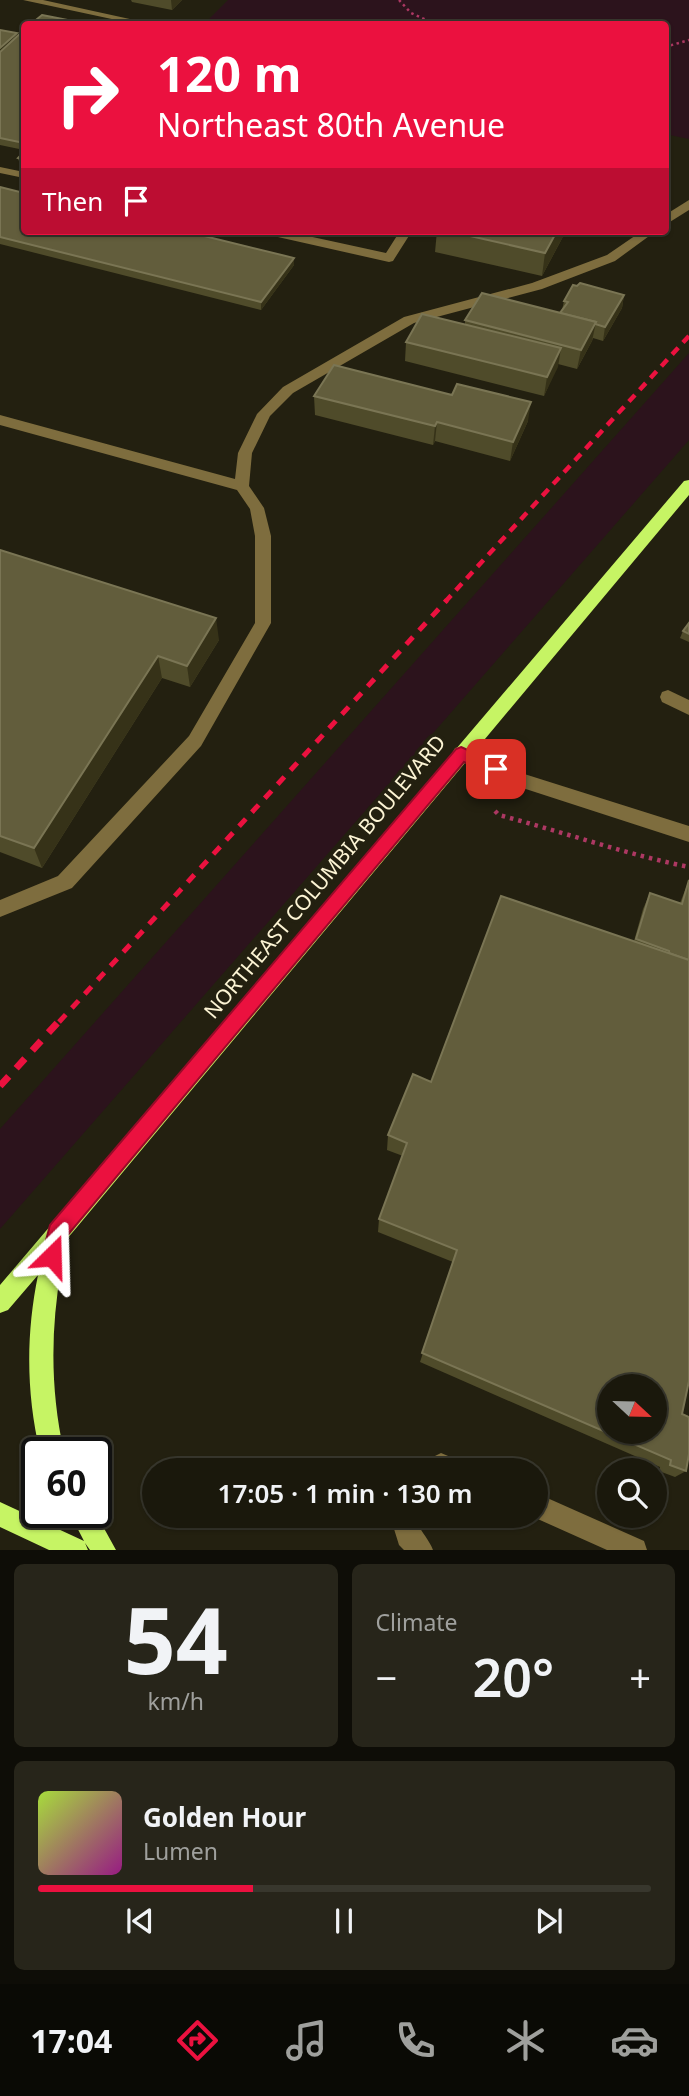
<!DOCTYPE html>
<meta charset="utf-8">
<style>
body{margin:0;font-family:"Noto Sans",sans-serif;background:#27251a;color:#f1f3f6;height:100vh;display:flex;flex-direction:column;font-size:26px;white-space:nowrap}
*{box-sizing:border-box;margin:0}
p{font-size:23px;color:#9fa09d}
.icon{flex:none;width:38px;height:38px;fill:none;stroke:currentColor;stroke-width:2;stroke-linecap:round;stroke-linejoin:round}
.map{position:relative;height:1550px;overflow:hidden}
.drawer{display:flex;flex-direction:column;gap:14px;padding:14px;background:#0e0d07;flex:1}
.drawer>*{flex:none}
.top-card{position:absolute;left:21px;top:21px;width:648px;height:214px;border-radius:7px;box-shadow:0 2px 5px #0004,0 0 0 2px #38372d;background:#eb113f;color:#fff;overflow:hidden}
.needle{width:46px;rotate:112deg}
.fabs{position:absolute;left:597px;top:1374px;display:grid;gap:14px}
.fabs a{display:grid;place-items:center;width:70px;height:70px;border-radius:50%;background:#1a180c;box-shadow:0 2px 5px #0004,0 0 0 2px #38372d;font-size:35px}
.speed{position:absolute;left:21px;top:1437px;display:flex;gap:14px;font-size:35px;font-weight:700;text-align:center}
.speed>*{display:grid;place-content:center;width:91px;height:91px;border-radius:50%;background:#1a180c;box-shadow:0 2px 5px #0004,0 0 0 2px #38372d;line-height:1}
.speed .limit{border:4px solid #111;border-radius:10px;background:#fff;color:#111}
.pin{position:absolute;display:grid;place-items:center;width:60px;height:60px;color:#fff;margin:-30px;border-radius:14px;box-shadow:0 4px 10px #0006}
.me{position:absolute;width:77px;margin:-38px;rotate:22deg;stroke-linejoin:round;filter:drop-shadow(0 0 5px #0008)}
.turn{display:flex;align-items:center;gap:24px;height:147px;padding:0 21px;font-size:32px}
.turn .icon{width:91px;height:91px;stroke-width:2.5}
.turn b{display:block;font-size:49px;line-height:60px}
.then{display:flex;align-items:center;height:66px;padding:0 21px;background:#0003;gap:14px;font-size:26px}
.big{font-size:52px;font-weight:600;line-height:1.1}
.drawer .tile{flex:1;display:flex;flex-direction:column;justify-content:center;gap:10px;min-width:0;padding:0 24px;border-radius:10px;background:#27251a}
.drawer .dial{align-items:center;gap:0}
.dial b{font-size:91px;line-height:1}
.song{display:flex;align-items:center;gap:21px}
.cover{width:84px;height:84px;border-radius:10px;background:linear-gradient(135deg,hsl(80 70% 55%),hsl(310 70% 35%))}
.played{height:7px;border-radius:4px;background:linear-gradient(90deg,#eb113f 35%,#38372d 35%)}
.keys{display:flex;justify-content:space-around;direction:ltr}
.heat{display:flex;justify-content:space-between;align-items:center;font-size:38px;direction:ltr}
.drawer .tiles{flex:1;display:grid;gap:14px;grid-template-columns:1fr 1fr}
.tile:last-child{grid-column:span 2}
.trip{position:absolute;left:142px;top:1458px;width:406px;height:70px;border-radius:35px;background:#1a180c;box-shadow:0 2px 5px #0004,0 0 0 2px #38372d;font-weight:600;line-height:70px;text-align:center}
.tabs{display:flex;height:112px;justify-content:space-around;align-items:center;background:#0a0a05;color:#9fa09d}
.tabs .icon{width:49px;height:49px}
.tabs .on{color:#eb113f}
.tabs b{font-size:32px;color:#f1f3f6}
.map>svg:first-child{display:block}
.green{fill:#2c131c}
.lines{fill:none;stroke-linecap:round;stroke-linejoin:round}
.path-far1{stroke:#ad3863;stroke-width:2.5;stroke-dasharray:2.5 3.5;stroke-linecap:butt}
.path{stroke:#ad3863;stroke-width:4.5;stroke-dasharray:3.5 5;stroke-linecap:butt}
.minor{fill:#7e6d3e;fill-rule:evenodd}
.major{fill:#c6f464;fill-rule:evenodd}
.rail-far2{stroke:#eb113f;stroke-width:4.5;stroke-dasharray:9 7;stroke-linecap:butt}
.rail-far1{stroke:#eb113f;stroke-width:5;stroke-dasharray:10 9;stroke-linecap:butt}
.rail{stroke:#eb113f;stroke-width:7;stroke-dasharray:13 11;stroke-linecap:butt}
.wall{fill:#4f4b2a}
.shaded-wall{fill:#363218}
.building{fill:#625d3c;stroke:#7a7554;stroke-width:2;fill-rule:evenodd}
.route{fill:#eb113f;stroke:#990b29;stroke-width:2}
.labels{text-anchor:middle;stroke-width:7;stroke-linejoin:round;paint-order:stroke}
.street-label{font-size:21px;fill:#fcf4d4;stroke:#232010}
</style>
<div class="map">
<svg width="689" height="1550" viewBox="0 0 689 1550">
<rect width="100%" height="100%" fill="#232010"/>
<!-- green -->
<g class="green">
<path d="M228,0H689V139L665,134V24H207L205,23Z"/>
<path d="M689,353V440L0,1229V1129Z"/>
</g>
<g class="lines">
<!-- path-far1 -->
<g class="path-far1">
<path d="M399,0L411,13L435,24"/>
<path d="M665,47L689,40"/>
</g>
<!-- path -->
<path class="path" d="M495,811L499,815C563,832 625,854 689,867"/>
<!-- minor -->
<g class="minor">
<path d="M23,0H43L148,23L135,24Z"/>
<path d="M0,167L24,172V178L0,173Z"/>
<path d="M689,200V210L665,225V215Z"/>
<path d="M263,231H285L386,253L400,231H412L393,261L389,262L269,235Z"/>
<path d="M642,231H656L615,261L542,289L414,323L293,393L270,416L252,453L249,486L264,508L271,536V623L201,746L72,888L0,917V900L58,876L189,736L255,623V536L250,509L237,490L0,425V415L235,479L238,453L257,414L283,387L404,317L532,283L607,255Z"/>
<path d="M668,690L689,700V715L662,702L660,697L662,692Z"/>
<path d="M461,746L518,772L689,826V842L507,783L455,758L452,753L455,748Z"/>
<path d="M441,1453L460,1461L463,1470H422L425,1461Z"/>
<path d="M536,1493L644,1541L647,1550H607L531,1516H536Z"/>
<path d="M390,1516H414C418,1529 428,1537 433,1550H404L399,1545Z"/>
</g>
<!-- major -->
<g class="major">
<path d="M689,480V495L67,1239C51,1311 48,1380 64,1452H40C26,1393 26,1334 38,1275L8,1310L0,1313V1285L684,481Z"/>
<path d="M0,1502L84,1541L69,1512H95L116,1550H90L85,1543L88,1550H49L0,1527Z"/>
</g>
<!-- rail-far2 -->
<path class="rail-far2" d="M445,602L689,336"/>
<!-- rail-far1 -->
<path class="rail-far1" d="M59,1022L447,600"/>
<!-- rail -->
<path class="rail" d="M0,1086L60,1020"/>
</g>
<!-- wall -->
<g class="wall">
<path d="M131,0H182L172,10L132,2Z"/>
<path d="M0,30L17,33V36L24,30V150L0,145Z"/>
<path d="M24,152V166L20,165L18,158Z"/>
<path d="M0,187L294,258V265L261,310L0,244Z"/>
<path d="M437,231H566L542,276L435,252Z"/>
<path d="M624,295L622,308L603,341L593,338L592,341L577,369L558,364L544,396L405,361L406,342L465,324V320L560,313L562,310L564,301Z"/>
<path d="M314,396L528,421L510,461L435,441L433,445L315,415Z"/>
<path d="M0,550L219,640L190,687L162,678L42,868L0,852Z"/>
<path d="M689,623V642L680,638L683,631Z"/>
<path d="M689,880L682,1414L686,1471L675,1477L659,1471L660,1467L420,1362L453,1262L378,1232L379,1219L403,1156L387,1150L388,1135L431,1082L634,941L643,909L650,893L680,903Z"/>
</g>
<!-- shaded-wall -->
<g class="shaded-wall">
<path d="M171,0H182L172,10Z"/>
<path d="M17,33L18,40L0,56V48Z"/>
<path d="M557,231H566L542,276L545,253Z"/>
<path d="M294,258V265L261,310V302Z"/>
<path d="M624,295L622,308L603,341L605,327Z"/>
<path d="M596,322L592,341L577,369L581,350Z"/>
<path d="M561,348L558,367L544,396L547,377Z"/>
<path d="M531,402L528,421L510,461L513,442Z"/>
<path d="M437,422L435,441L433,445L435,426Z"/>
<path d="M216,618L219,640L190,687L187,666Z"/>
<path d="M158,656L162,678L42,868L34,848Z"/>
</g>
<!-- building -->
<g class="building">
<path d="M42,15L88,24H31Z"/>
<path d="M0,30L17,33L0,48Z"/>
<path d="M24,30V143L0,138V52Z"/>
<path d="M24,152V160L18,158Z"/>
<path d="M0,187L24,193V231H184L294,258L261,302L0,237Z"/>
<path d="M448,231H557L545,253Z"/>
<path d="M580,283L624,295L605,327L595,324L596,322L560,313L568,302L564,301L573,285L577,286Z"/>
<path d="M482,293L596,322L581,350L465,320Z"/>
<path d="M422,314L561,348L547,377L406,342Z"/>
<path d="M334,365L452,395L457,384L531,402L513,442L437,422L435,426L314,396Z"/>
<path d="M0,550L216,618L187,666L158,656L34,848L0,836Z"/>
<path d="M689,623V634L683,631Z"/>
<path d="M689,880V960L669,953V951L636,939L650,893L682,904Z"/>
<path d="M501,896L689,960V1381L682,1414L689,1417V1454L686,1471L670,1465L671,1460L422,1353L457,1250L379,1219L407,1143L388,1135L413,1074L431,1082ZM609,1386H654V1432H609Z"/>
</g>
<!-- route -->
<path class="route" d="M461,747L501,765L504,769L501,774L496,776L464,762L66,1237L59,1263L52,1266L44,1263L42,1256L50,1225L456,749Z"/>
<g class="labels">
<!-- street labels -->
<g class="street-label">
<text transform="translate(325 877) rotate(-50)" y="7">NORTHEAST COLUMBIA BOULEVARD</text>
</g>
</g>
</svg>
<div class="fabs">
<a><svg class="needle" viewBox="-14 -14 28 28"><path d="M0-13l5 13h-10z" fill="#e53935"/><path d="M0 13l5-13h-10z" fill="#9fa09d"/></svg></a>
<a><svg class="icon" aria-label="search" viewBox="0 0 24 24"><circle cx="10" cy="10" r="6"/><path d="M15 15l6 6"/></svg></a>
</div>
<div class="speed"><div class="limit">60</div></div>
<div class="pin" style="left:496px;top:769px;background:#d93025"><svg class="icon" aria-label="arrive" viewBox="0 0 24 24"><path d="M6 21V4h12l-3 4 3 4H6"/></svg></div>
<svg class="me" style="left:52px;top:1256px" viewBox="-20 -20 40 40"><path d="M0-17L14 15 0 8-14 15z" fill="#eb113f" stroke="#fff" stroke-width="4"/></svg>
<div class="trip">17:05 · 1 min · 130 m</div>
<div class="top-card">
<div class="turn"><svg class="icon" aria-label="right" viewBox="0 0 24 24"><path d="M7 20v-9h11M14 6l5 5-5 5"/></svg><div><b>120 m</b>Northeast 80th Avenue</div></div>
<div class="then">Then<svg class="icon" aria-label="arrive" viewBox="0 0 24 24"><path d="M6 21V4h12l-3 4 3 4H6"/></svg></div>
</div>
</div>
<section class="drawer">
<div class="tiles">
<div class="tile dial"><b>54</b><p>km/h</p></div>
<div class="tile"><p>Climate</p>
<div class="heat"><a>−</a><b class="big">20°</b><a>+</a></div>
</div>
<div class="tile">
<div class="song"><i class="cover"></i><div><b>Golden Hour</b><p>Lumen</p></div></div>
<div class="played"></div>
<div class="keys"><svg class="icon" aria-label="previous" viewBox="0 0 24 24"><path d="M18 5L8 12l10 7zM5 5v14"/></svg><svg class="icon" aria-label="pause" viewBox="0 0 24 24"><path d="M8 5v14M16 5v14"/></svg><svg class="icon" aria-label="next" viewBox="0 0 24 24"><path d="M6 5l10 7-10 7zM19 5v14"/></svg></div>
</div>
</div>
</section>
<nav class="tabs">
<b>17:04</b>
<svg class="icon on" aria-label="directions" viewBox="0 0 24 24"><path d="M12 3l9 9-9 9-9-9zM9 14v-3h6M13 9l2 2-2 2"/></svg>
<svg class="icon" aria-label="music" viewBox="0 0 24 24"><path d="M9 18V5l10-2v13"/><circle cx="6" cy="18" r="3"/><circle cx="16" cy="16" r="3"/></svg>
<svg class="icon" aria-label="phone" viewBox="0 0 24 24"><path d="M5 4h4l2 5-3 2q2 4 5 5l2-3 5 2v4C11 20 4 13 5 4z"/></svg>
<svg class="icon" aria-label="climate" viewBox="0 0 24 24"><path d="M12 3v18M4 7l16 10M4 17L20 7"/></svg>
<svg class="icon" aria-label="car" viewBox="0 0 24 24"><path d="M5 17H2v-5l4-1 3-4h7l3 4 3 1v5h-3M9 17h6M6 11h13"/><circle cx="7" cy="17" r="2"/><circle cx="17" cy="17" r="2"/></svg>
</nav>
